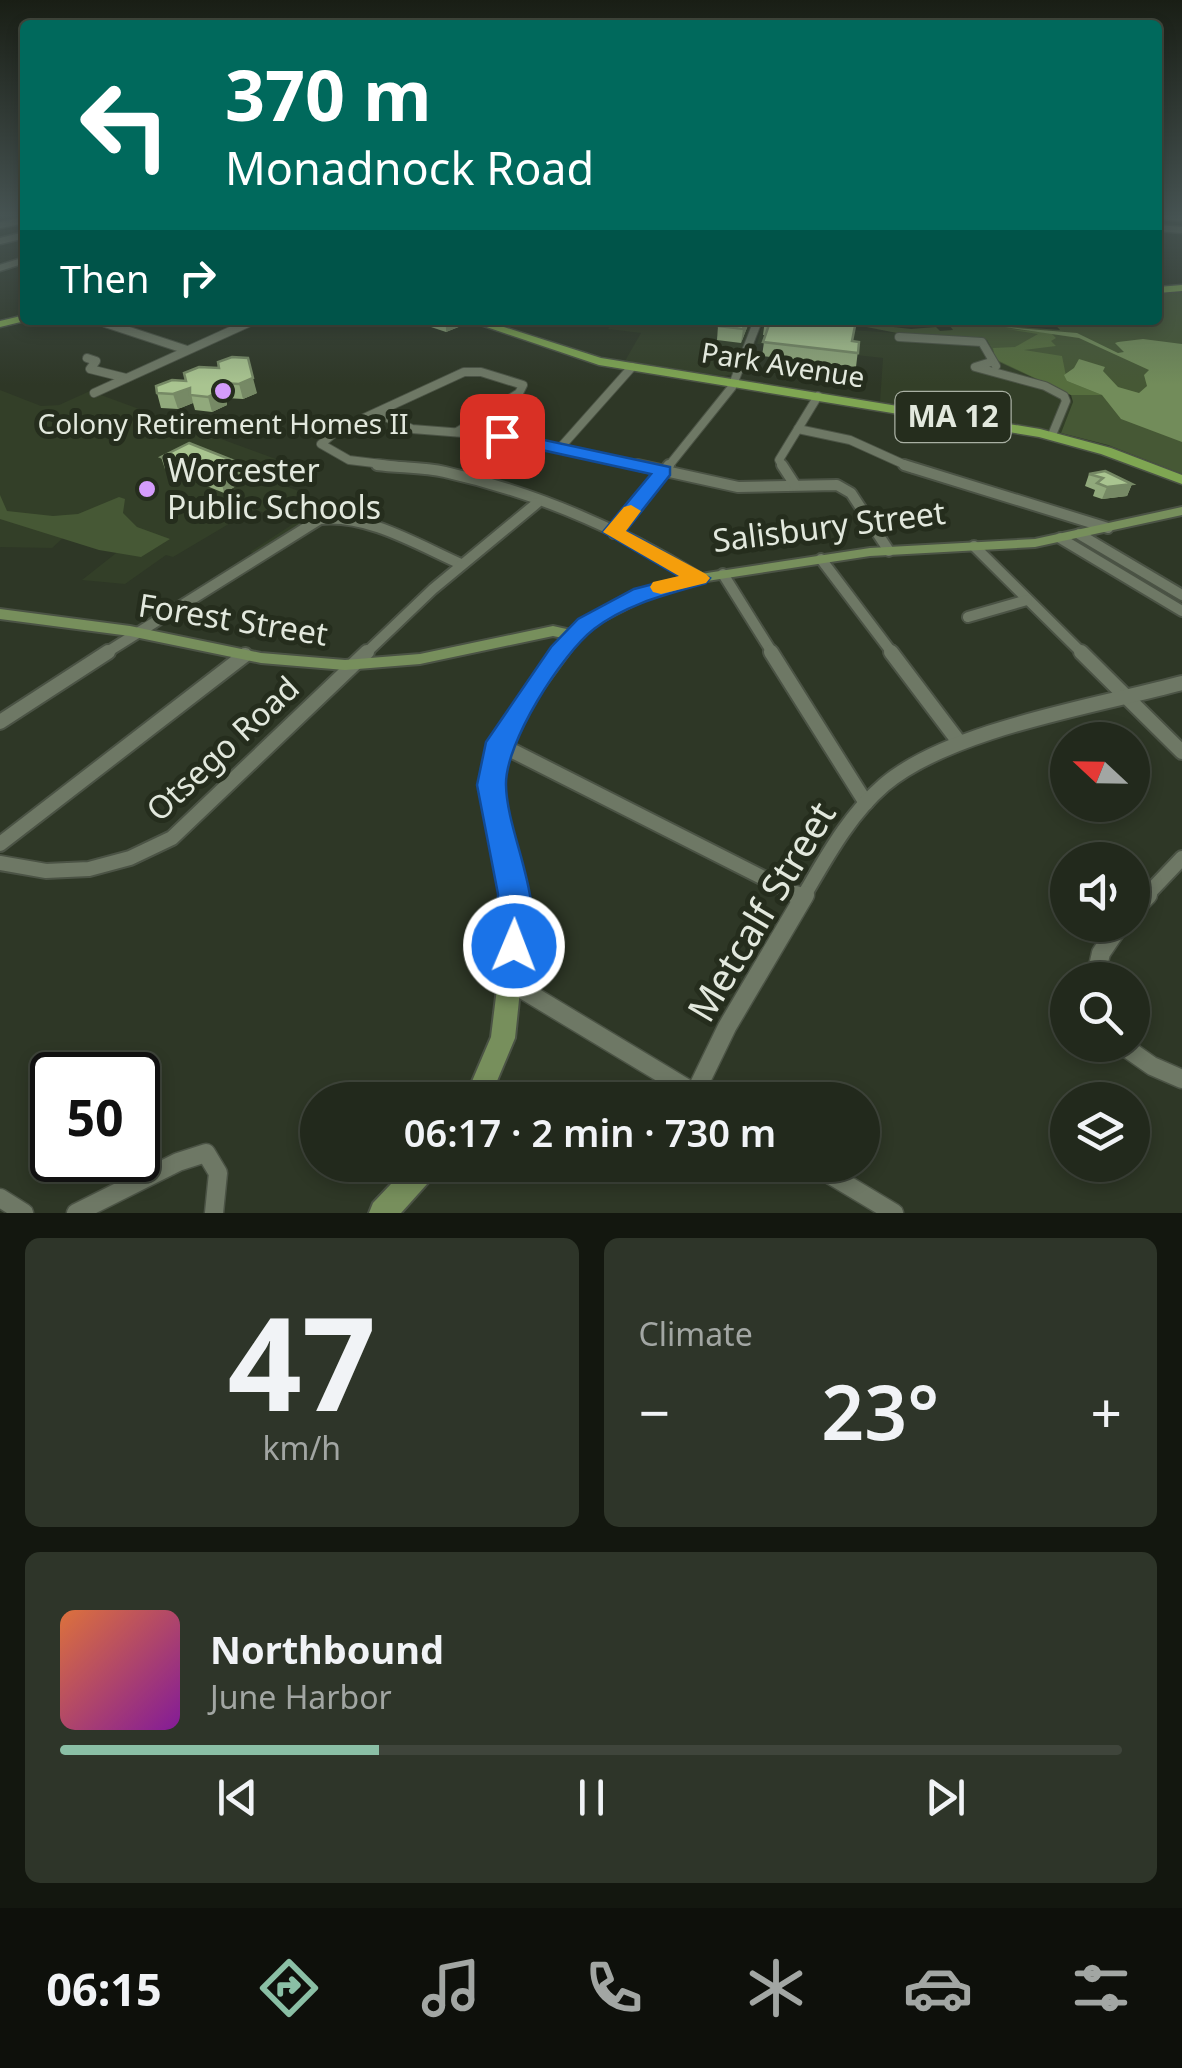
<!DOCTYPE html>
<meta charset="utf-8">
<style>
body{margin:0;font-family:"Noto Sans",sans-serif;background:#2e3529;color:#f1f3f6;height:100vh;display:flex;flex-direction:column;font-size:38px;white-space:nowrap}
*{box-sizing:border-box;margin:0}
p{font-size:32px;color:#a2a6a3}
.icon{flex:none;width:55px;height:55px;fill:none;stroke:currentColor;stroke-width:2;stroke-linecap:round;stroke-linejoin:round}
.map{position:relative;height:1213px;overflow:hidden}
.drawer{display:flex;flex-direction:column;gap:25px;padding:25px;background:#13170f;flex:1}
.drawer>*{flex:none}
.top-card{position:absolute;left:20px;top:20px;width:1142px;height:305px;border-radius:10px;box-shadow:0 5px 15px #0003,0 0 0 2px #3f453b;background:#00695c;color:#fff;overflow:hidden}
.needle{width:65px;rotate:292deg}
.controls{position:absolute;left:1050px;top:722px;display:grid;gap:20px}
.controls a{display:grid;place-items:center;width:100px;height:100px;border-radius:50%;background:#22291c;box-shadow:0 5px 15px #0003,0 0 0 2px #3f453b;font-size:50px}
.speed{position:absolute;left:30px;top:1052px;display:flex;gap:20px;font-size:50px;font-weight:700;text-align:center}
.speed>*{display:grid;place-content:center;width:130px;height:130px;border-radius:50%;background:#22291c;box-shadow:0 5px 15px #0003,0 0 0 2px #3f453b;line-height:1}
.speed .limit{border:5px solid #111;border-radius:15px;background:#fff;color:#111}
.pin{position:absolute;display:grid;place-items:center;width:85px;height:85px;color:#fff;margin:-42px;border-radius:20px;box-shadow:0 5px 15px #0006}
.me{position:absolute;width:110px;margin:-55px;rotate:1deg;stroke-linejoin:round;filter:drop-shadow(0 0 8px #0008)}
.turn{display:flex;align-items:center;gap:35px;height:210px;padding:0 40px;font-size:45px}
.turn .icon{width:130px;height:130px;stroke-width:2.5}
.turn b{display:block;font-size:70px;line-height:85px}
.then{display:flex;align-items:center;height:95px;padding:0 40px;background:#0003;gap:20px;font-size:38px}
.big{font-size:75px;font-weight:600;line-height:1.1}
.drawer .widget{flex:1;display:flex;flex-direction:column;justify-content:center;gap:15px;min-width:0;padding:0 35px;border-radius:15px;background:#2e3529}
.drawer .dial{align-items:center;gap:0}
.dial b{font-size:130px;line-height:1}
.song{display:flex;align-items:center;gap:30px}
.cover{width:120px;height:120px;border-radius:15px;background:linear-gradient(135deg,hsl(20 70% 55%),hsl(290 70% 35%))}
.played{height:10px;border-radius:5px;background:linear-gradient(90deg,#8abfa5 30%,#3f453b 30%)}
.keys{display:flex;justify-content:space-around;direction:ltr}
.heat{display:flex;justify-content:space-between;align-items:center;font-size:55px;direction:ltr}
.drawer .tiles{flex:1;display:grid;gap:25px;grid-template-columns:1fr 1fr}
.widget:last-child{grid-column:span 2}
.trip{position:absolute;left:300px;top:1082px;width:580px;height:100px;border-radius:50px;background:#22291c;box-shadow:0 5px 15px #0003,0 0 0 2px #3f453b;font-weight:600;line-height:100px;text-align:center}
.tab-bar{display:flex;height:160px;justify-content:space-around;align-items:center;background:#0e100b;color:#a2a6a3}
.tab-bar .icon{width:70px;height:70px}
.tab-bar .current{color:#8abfa5}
.tab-bar b{font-size:45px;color:#f1f3f6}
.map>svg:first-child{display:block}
.built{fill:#333f28}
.green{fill:#465835}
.forest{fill:#566e3e}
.water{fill:#728c5a}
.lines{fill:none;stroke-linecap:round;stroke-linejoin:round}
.minor-far4-casing{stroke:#4b5345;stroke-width:9}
.minor-far3-casing{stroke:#4b5345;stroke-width:10}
.minor-far2-casing{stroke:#4b5345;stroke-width:14}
.minor-far1-casing{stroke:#4b5345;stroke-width:18}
.minor-casing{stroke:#4b5345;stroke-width:21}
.secondary-casing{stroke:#4b5345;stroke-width:4}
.primary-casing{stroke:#4b5345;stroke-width:3}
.minor-far4{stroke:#6e7865;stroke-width:6}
.minor-far3{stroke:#6e7865;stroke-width:8}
.minor-far2{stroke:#6e7865;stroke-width:10}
.minor-far1{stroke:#6e7865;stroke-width:14}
.minor{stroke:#6e7865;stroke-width:18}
.secondary{fill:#778f5c;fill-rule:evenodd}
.primary{fill:#7fa652;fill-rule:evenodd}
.wall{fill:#91a97c}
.shaded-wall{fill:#768965}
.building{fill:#a9c490;stroke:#768965;stroke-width:2.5}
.route{fill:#1a73e8;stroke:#114b97;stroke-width:2.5}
.slow{fill:#f59e0b}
.poi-dot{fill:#d49cfb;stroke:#252d1d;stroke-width:4}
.labels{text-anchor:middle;stroke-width:10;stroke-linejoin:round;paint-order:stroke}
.far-street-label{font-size:28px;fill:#e2e8dd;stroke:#252d1d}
.far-poi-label{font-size:28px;fill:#e2e8dd;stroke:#252d1d}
.shield{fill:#252d1d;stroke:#a9b0a3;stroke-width:2.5}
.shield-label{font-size:30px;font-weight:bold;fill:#e2e8dd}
.poi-label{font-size:32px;fill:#e2e8dd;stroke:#252d1d;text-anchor:start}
.street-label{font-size:32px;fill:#e2e8dd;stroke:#252d1d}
.near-street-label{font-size:38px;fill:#e2e8dd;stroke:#252d1d}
</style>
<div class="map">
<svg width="1182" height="1213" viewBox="0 0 1182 1213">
<rect width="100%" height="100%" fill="#2e3726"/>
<!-- built -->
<g class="built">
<path d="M614,320H753L733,374L724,376L625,361L641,333L608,329Z"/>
<path d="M763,324L984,339L990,342L999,362L1064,390L1073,402L1061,433L880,402L883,358L757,344Z"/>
<path d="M0,390L41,406L59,405L90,391L284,462L278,466L300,474L283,485L309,495L295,505L322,515L257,555L250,552L293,524L254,509L173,557L166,555L125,584L82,580L120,550L64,537L52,548L0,547Z"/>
</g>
<!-- green -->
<g class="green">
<path d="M1182,291V474L1108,445L1061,433L1073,402L1071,395L999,362L987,340L897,333L831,320L911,329L936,327L940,331L953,330L950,326L965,323L1060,330L1051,320H1158V293Z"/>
<path d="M0,495L7,511L53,516L78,514L119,497L125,499L123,513L137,527L170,539L141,557L99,550L0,519Z"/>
</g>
<!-- forest -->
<path class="forest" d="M1007,329L1051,333L1056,338L1051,341L1056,346L1024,350L1062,356L1067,381L1102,395H1071L995,359L993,348L1015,347L1038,334Z"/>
<!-- water -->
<path class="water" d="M1005,327L1077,333L1118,353L1124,352L1115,343L1118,342L1143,339L1182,344V442L1121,419L1102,395L1067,381L1064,375L1074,368L1079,359L1105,367L1103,371L1118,387L1139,393L1147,386L1144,375L1149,370L1079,338Z"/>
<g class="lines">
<!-- minor-far4 casing -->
<g class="minor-far4-casing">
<g id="minor-far4">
<path d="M1163,216L1182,218"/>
<path d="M0,225L25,220"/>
<path d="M1158,228L1182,230"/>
<path d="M0,241L25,235"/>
<path d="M0,268L25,260"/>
<path d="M97,320L113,325"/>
<path d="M243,325L254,320"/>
<path d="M756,325L758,320"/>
</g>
</g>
<!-- minor-far3 casing -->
<g class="minor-far3-casing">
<g id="minor-far3">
<path d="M105,323L187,350"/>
<path d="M899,337L982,342L996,366"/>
<path d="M87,358L96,361L90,369L126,378"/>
<path d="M991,362L975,367L1045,386L1064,396L1066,401L1052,435"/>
<path d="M94,393L248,323"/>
<path d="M377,413L412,429L502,436L649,468"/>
<path d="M798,429L850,440L912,468"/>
<path d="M560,448L632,367"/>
<path d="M415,468L349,460L321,444L338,430L464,372H481L523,385L519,393L457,432"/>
<path d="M667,468L732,387L757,323"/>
<path d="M784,468L779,460L818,396"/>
</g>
</g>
<!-- minor-far2 casing -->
<g class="minor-far2-casing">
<g id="minor-far2">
<path d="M377,465C399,468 423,467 445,472C534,492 622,530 699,578"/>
<path d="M638,465L738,487L837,485L851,493L889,551"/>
<path d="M782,465L795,485"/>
<path d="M904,465L1108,528"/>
<path d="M614,533L669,465"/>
<path d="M1079,534L1182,595"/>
<path d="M1060,538L1182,611"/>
<path d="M974,546L1083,654"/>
<path d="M821,559L893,654"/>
<path d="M723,574L773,654"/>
<path d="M968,617L1027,600"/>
<path d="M104,654L320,519C368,514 418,545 461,564"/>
<path d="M365,654L433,589L537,503"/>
</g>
</g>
<!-- minor-far1 casing -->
<g class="minor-far1-casing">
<g id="minor-far1">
<path d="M771,652L866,803"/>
<path d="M891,652L959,742"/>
<path d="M1081,652L1182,752"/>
<path d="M0,722L108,652"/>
<path d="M499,744L801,897"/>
<path d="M0,844L245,655"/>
<path d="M0,863L46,871L89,869L130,858L172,838L367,652"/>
<path d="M803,897C826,858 849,815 884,785C950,729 1097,706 1182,683"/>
<path d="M1145,897L1182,858"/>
</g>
</g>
<!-- minor casing -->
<g class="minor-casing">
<g id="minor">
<path d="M796,895L803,898"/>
<path d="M1132,911L1148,895"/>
<path d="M1095,980L1101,953L1120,925"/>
<path d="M510,982L706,1100"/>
<path d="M1122,1045L1152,1066L1182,1079"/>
<path d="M695,1093L727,1027L805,895"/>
<path d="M814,1165L894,1213"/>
<path d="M0,1198L24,1213"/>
<path d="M76,1213L178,1162L206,1153L218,1173L214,1213"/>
</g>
</g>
<!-- secondary casing -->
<g class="secondary-casing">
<g id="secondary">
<path d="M1182,507V515L1035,547L870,556L707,581L658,593L591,627L576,644L535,700L509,743L502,761L501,792L520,868L527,924L515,1038L489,1100H464L491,1037L505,924L500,868L483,792L484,761L491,742L523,692L563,638L553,636L420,664L345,670L261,663L130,636L0,619V609L130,626L261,653L345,660L420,654L553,626L571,630L581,621L648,587L707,573L870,548L1035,539Z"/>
<path d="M409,1165H440L436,1174L401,1213H369L373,1203Z"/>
</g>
</g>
<!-- primary casing -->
<g class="primary-casing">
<g id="primary">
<path d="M1182,285V291L1158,293V287Z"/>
<path d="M25,315V320H29L0,327V321Z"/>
<path d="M466,320H482L601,358L1040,429L1111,448L1182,475V484L1101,454L1039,437L599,365Z"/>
</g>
</g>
<!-- minor-far4 -->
<use href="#minor-far4" class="minor-far4"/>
<!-- minor-far3 -->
<use href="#minor-far3" class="minor-far3"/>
<!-- minor-far2 -->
<use href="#minor-far2" class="minor-far2"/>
<!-- minor-far1 -->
<use href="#minor-far1" class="minor-far1"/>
<!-- minor -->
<use href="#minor" class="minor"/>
<!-- secondary -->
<use href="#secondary" class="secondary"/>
<!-- primary -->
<use href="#primary" class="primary"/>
</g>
<!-- wall -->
<g class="wall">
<path d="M427,320H466V324L446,332L428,326Z"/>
<path d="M721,320H750L741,343L717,340L718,326Z"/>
<path d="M765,320L859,342L856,367L762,356L765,335H763Z"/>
<path d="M219,368L257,393L243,399L226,398L227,405L212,412L195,410L193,403L178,409L161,408L157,393Z"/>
<path d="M161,457L250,478L224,493L165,469Z"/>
<path d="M1089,474L1132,484L1127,496L1102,499L1093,496L1095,490L1085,486Z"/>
</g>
<!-- shaded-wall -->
<g class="shaded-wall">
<path d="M459,320H466V324L446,332V326Z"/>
<path d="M746,320H750L741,343L743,329Z"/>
<path d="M253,378L257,393L243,399L239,384Z"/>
<path d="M222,383L227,405L212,412L208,397Z"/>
<path d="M190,388L193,403L178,409L173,394Z"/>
<path d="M247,466L250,478L224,493L221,480Z"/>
<path d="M1132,484L1127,496L1102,499L1107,487Z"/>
</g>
<!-- building -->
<g class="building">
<path d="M429,320H459L446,326Z"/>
<path d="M721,320H746L743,329L718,326Z"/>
<path d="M765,320L856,321L852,341L859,342L858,353L763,342L770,322Z"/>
<path d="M232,357L248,358L253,378L239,384L222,383L223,390L208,397L190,395V388L173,394L157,393L156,386L172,380L186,381L184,373L199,367L219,368L218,362Z"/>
<path d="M189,443L247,466L221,480L161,457Z"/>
<path d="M1105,471L1132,484L1107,487L1097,483L1103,478L1089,474Z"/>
</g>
<!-- sky -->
<linearGradient id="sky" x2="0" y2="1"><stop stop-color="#191e15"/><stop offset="0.56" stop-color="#465352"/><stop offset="1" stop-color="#465352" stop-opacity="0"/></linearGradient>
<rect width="1182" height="385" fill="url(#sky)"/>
<!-- route -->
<path class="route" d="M502,431L670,467V475L626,531L710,578L706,583C668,594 626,604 594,629C561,655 505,743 506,785C507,837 549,905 525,957L514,961L502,957L497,946L498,894L477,785L486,742L551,647L578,619L634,589L680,577L603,532L651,474L496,440L493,436Z"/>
<!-- slow -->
<path class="slow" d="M631,505L641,511L626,531L706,574L710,578L706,583L661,594L653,592L650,587L653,582L679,576L603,532L624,507Z"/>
<!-- markers -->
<g class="poi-dot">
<circle cx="223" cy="391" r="10"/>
<circle cx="147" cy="489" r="10"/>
</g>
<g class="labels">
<!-- far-street labels -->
<g class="far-street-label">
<text transform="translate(783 365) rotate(9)" y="10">Park Avenue</text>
</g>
<!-- far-poi labels -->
<g class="far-poi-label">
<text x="223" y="434">Colony Retirement Homes II</text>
</g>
<!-- shield labels -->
<rect class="shield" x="895.5" y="392" width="115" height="50" rx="8"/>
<g class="shield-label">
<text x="953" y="427">MA 12</text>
</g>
<!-- poi labels -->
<g class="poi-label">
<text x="167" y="482">Worcester<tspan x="167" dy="37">Public Schools</tspan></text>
</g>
<!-- street labels -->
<g class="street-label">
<text transform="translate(829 527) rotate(-7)" y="11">Salisbury Street</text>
<text transform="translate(233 620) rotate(9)" y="11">Forest Street</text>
<text transform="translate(223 749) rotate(-43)" y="11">Otsego Road</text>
</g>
<!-- near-street labels -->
<g class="near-street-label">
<text transform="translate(762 912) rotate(-59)" y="13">Metcalf Street</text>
</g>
</g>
</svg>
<div class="controls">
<a><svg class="needle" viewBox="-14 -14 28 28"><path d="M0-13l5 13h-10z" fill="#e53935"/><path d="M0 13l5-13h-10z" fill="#a2a6a3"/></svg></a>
<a><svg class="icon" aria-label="sound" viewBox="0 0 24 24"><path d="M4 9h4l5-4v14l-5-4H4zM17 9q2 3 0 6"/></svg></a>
<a><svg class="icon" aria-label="search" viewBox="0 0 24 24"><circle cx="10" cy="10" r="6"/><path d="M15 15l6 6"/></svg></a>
<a><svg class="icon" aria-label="layers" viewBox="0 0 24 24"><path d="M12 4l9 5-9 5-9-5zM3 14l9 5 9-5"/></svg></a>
</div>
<div class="speed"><div class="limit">50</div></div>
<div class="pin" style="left:502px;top:436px;background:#d93025"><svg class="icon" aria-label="arrive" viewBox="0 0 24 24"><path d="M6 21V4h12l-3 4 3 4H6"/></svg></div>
<svg class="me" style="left:514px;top:946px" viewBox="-20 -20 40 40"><circle r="17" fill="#1a73e8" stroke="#fff" stroke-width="3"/><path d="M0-11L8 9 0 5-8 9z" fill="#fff"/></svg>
<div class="trip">06:17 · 2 min · 730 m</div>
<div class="top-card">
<div class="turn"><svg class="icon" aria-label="left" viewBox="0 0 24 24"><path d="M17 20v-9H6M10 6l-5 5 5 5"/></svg><div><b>370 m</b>Monadnock Road</div></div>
<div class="then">Then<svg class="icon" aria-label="right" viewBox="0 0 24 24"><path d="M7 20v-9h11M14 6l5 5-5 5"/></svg></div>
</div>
</div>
<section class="drawer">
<div class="tiles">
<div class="widget dial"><b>47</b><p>km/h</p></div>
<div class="widget"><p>Climate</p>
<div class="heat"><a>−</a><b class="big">23°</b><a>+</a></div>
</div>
<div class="widget">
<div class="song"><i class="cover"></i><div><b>Northbound</b><p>June Harbor</p></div></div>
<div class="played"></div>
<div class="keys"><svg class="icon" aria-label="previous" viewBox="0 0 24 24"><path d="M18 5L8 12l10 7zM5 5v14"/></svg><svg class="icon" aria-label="pause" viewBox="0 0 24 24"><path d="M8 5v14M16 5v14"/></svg><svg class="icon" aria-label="next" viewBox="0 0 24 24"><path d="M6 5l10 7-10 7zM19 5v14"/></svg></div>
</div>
</div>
</section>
<nav class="tab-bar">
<b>06:15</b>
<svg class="icon current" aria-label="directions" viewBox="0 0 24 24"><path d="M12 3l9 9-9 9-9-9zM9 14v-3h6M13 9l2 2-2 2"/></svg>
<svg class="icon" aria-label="music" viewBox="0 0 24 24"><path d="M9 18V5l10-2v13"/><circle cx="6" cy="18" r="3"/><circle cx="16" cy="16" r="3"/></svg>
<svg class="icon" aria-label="phone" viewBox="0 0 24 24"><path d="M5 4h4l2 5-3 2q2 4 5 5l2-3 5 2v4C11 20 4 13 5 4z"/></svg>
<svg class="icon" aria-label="climate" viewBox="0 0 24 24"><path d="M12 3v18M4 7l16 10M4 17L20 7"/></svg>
<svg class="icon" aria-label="car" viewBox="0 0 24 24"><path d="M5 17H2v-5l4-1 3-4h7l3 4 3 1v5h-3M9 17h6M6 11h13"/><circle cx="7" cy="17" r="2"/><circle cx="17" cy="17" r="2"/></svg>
<svg class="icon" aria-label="filters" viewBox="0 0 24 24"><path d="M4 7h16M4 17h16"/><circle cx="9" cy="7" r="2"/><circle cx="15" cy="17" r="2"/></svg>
</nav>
